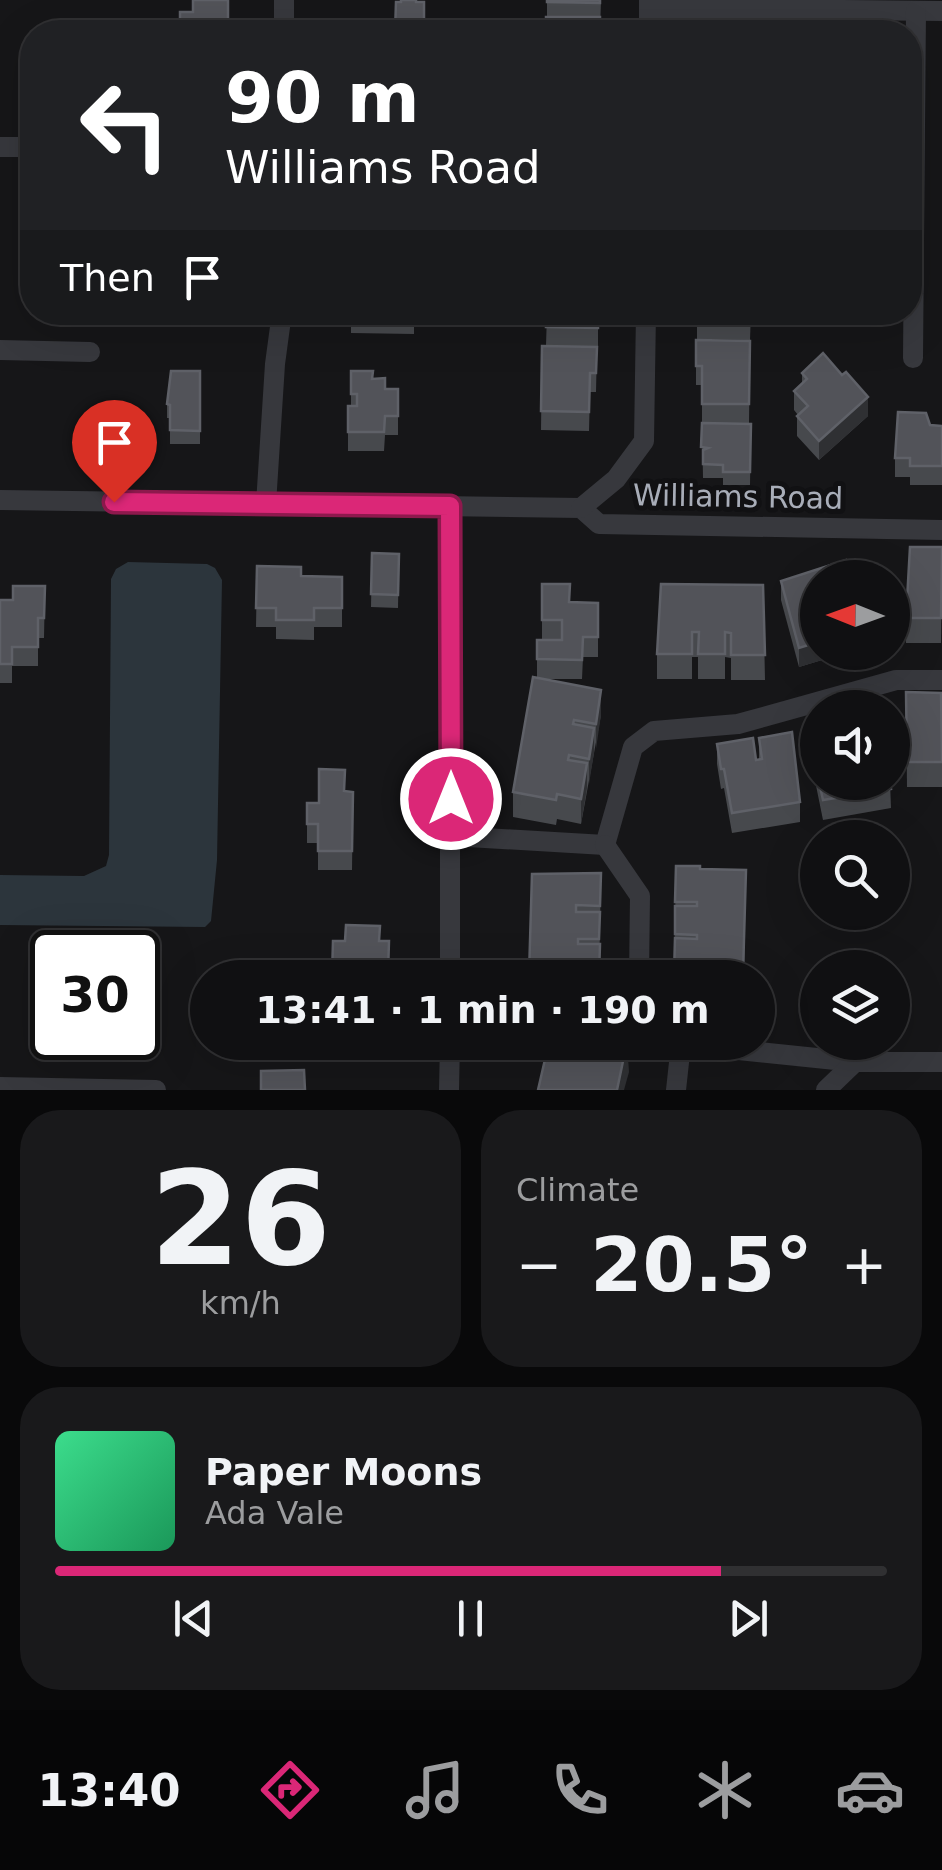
<!DOCTYPE html>
<meta charset="utf-8">
<style>
body{margin:0;font-family:"DejaVu Sans",sans-serif;background:#19191b;color:#f1f3f6;height:100vh;display:flex;flex-direction:column;font-size:38px;white-space:nowrap}
*{box-sizing:border-box;margin:0}
p{font-size:32px;color:#9c9d9f}
.icon{flex:none;width:55px;height:55px;fill:none;stroke:currentColor;stroke-width:2;stroke-linecap:round;stroke-linejoin:round}
.map{position:relative;height:1090px;overflow:hidden}
.side{display:flex;flex-direction:column;gap:20px;padding:20px;background:#09090a;flex:1}
.side>*{flex:none}
.guide{position:absolute;left:20px;top:20px;width:902px;height:305px;border-radius:40px;box-shadow:0 10px 40px #0002,0 0 0 2px #303032;background:#202124;color:#fff;overflow:hidden}
.needle{width:65px;rotate:271deg}
.buttons{position:absolute;left:800px;top:560px;display:grid;gap:20px}
.buttons a{display:grid;place-items:center;width:110px;height:110px;border-radius:50%;background:#101012;box-shadow:0 10px 40px #0002,0 0 0 2px #303032;font-size:50px}
.speed{position:absolute;left:30px;top:930px;display:flex;gap:20px;font-size:50px;font-weight:700;text-align:center}
.speed>*{display:grid;place-content:center;width:130px;height:130px;border-radius:50%;background:#101012;box-shadow:0 10px 40px #0002,0 0 0 2px #303032;line-height:1}
.speed .limit{border:5px solid #111;border-radius:15px;background:#fff;color:#111}
.pin{position:absolute;display:grid;place-items:center;width:85px;height:85px;color:#fff;margin:-102px -42px;border-radius:50% 50% 50% 0;rotate:-45deg;box-shadow:0 0 10px #0007}
.pin .icon{rotate:45deg}
.me{position:absolute;width:110px;margin:-55px;rotate:0deg;stroke-linejoin:round;filter:drop-shadow(0 0 8px #0008)}
.turn{display:flex;align-items:center;gap:35px;height:210px;padding:0 40px;font-size:45px}
.turn .icon{width:130px;height:130px;stroke-width:2.5}
.turn b{display:block;font-size:70px;line-height:85px}
.then{display:flex;align-items:center;height:95px;padding:0 40px;background:#0003;gap:20px;font-size:38px}
.big{font-size:75px;font-weight:700;line-height:1.1}
.side .widget{flex:1;display:flex;flex-direction:column;justify-content:center;gap:15px;min-width:0;padding:0 35px;border-radius:40px;background:#19191b}
.side .dial{align-items:center;gap:0}
.dial b{font-size:130px;line-height:1}
.song{display:flex;align-items:center;gap:30px}
.cover{width:120px;height:120px;border-radius:15px;background:linear-gradient(135deg,hsl(150 70% 55%),hsl(150 70% 35%))}
.played{height:10px;border-radius:5px;background:linear-gradient(90deg,#db2777 80%,#303032 80%)}
.keys{display:flex;justify-content:space-around;direction:ltr}
.heat{display:flex;justify-content:space-between;align-items:center;font-size:55px;direction:ltr}
.side .tiles{flex:1;display:grid;gap:20px;grid-template-columns:1fr 1fr}
.widget:last-child{grid-column:span 2}
.trip{position:absolute;left:190px;top:960px;width:585px;height:100px;border-radius:50px;background:#101012;box-shadow:0 10px 40px #0002,0 0 0 2px #303032;font-weight:700;line-height:100px;text-align:center}
.tab-bar{display:flex;height:160px;justify-content:space-around;align-items:center;background:#060607;color:#9c9d9f}
.tab-bar .icon{width:70px;height:70px}
.tab-bar .on{color:#db2777}
.tab-bar b{font-size:45px;color:#f1f3f6}
.map>svg:first-child{display:block}
.water{fill:#2c353c}
.lines{fill:none;stroke-linecap:round;stroke-linejoin:round}
.minor{stroke:#37383d;stroke-width:20}
.wall{fill:#47494d}
.shaded-wall{fill:#2f3033}
.building{fill:#525359;stroke:#5f6168;stroke-width:2.5}
.route-casing{stroke:#8e194d;stroke-width:25}
.route{stroke:#db2777;stroke-width:18}
.labels{text-anchor:middle;stroke-width:10;stroke-linejoin:round;paint-order:stroke}
.street-label{font-size:30px;fill:#a8adb8;stroke:#111113}
</style>
<div class="map">
<svg width="942" height="1090" viewBox="0 0 942 1090">
<rect width="100%" height="100%" fill="#161618"/>
<!-- water -->
<path class="water" d="M128,562L207,564L215,568L222,580L217,860L211,921L205,927L0,925V875L84,876L106,866L109,855L111,579L116,569Z"/>
<g class="lines">
<!-- minor -->
<g class="minor">
<path d="M284,0V32"/>
<path d="M649,8L942,11"/>
<path d="M649,32V0"/>
<path d="M0,147H32"/>
<path d="M0,350L90,352"/>
<path d="M913,358L916,11"/>
<path d="M0,500L581,508L599,524L942,530"/>
<path d="M266,504L275,364L282,312"/>
<path d="M450,506V978"/>
<path d="M581,508L616,479L644,441L646,312"/>
<path d="M451,836L605,845"/>
<path d="M605,845L633,747L654,731L738,724L896,680H942"/>
<path d="M605,845L640,896L639,978"/>
<path d="M0,1087L156,1090"/>
<path d="M449,1090L450,1042"/>
<path d="M676,1090L681,1044L855,1062"/>
<path d="M826,1090L855,1062H942"/>
</g>
</g>
<!-- wall -->
<g class="wall">
<path d="M547,0H601L600,32L547,17Z"/>
<rect x="179" y="312" width="40" height="9"/>
<path d="M351,312H414V334L351,333Z"/>
<path d="M547,312H598V347L546,346Z"/>
<path d="M697,312H751L750,340L697,339Z"/>
<path d="M804,312H853V314Z"/>
<path d="M696,340L750,341L749,423H702V385H696Z"/>
<path d="M542,346L597,347L596,392H590L589,431L541,430Z"/>
<path d="M200,371V444H170V418H167V404Z"/>
<path d="M351,371L372,379L385,389H398V435H385L384,451H348V406H351Z"/>
<path d="M802,373L868,416L819,460L797,436V416L798,415L794,410V391L802,384Z"/>
<path d="M702,423L751,424L750,485H723V478H703Z"/>
<path d="M930,425L942,426V485H910V477H895V458Z"/>
<path d="M942,547L941,643H906V618Z"/>
<path d="M372,553L399,554L398,608L371,607Z"/>
<path d="M257,566L301,576L342,577V627H314V640L276,639V627H256Z"/>
<path d="M818,578L832,657L799,667L781,600V581Z"/>
<path d="M542,584L569,602L598,603V657H583L582,679H540L601,715L581,824L557,819L556,825L513,817V792L537,678V640L542,639Z"/>
<path d="M763,585L765,680H731V658L725,657V679H698V657H692V679H657V654Z"/>
<path d="M45,586L44,638H38V666H12V683H0V600H13Z"/>
<path d="M906,692L942,715V787H907Z"/>
<path d="M818,730V782H890L891,808L823,820L809,751V732Z"/>
<path d="M759,738L800,802V822L732,833L724,788L721,789L717,764V744L756,760H759Z"/>
<path d="M345,791L353,792L352,870H318V843H307V824L319,803Z"/>
<path d="M676,866L700,869L746,870L744,978H674Z"/>
<path d="M601,873L599,978H529L532,874Z"/>
<path d="M333,941H389V978H332Z"/>
</g>
<!-- shaded-wall -->
<g class="shaded-wall">
<path d="M868,397V416L819,460V441Z"/>
<path d="M818,642V652H832V657L799,667V648Z"/>
<path d="M601,690V715L596,749V724Z"/>
<path d="M594,728V753L589,784V759Z"/>
<path d="M587,763V788L581,824V799Z"/>
<path d="M627,1042L629,1072L624,1090H617Z"/>
</g>
<!-- building -->
<g class="building">
<path d="M193,0H228V32H180V12H193Z"/>
<path d="M401,0H416V2H424V32H395L396,2H401Z"/>
<path d="M547,0H600V3L547,2Z"/>
<rect x="546" y="17" width="54" height="15"/>
<path d="M351,312H414V315L351,314Z"/>
<path d="M547,312H598V328L546,327Z"/>
<path d="M697,312H751L750,321L697,320Z"/>
<path d="M696,340L750,341L749,404H702V366H696Z"/>
<path d="M542,346L597,347L596,373H590L589,412L541,411Z"/>
<path d="M823,353L842,375L846,372L868,397L819,441L797,416L808,406L794,391L807,379L802,373Z"/>
<path d="M171,371H200V431L170,430V405L167,404Z"/>
<path d="M351,371H373L372,379L385,378V389H398V416H385L384,432H348V406H357V394H351Z"/>
<path d="M898,412L926,413L930,425L942,426V466H910V458H895Z"/>
<path d="M702,423L751,424L750,472H723V465L703,464V450L708,448L701,447Z"/>
<path d="M910,547H942L941,618H906Z"/>
<path d="M372,553L399,554L398,595L371,594Z"/>
<path d="M846,560L853,578H818V642L799,648L781,581Z"/>
<path d="M257,566L301,567V576L342,577V608H314V620H276V608H256Z"/>
<path d="M542,584H570L569,602L598,603V637H583L582,660L537,659V640H562V620H542Z"/>
<path d="M661,584L763,585L765,655H731V633L725,632V654H698L699,632H692V654H657Z"/>
<path d="M13,586H45L44,618H38V647H12V664H0V600H13Z"/>
<path d="M533,677L601,690L596,724L574,720L573,724L594,728L589,759L569,755L568,760L587,763L581,799L557,794L556,800L513,792Z"/>
<path d="M906,692L941,693L942,762H907Z"/>
<path d="M818,730V773L809,732Z"/>
<path d="M792,732L800,802L732,813L724,769H721L717,744L753,738L756,760L762,759L759,738Z"/>
<path d="M319,769L345,770L344,791L353,792L352,851H318V824H307V803H319Z"/>
<path d="M819,782H890L891,789L823,800Z"/>
<path d="M676,866H700V869L746,870L743,973L674,974L675,938L697,939V935L675,934V906H697V902H675Z"/>
<path d="M601,873L600,906L576,905V912H600L599,939H578V944H600L599,978L529,975L532,874Z"/>
<path d="M346,925L380,926L379,941H389L388,974H379V978H344V976L332,975L333,941H345Z"/>
<path d="M549,1042H627L617,1090H538Z"/>
<path d="M304,1070L305,1090H261V1071Z"/>
</g>
<g class="lines">
<!-- route casing -->
<g class="route-casing">
<path id="route" d="M114,502L450,506L451,799"/>
</g>
<!-- route -->
<use href="#route" class="route"/>
</g>
<g class="labels">
<!-- street labels -->
<g class="street-label">
<text transform="translate(738 497) rotate(1)" y="10">Williams Road</text>
</g>
</g>
</svg>
<div class="buttons">
<a><svg class="needle" viewBox="-14 -14 28 28"><path d="M0-13l5 13h-10z" fill="#e53935"/><path d="M0 13l5-13h-10z" fill="#9c9d9f"/></svg></a>
<a><svg class="icon" aria-label="sound" viewBox="0 0 24 24"><path d="M4 9h4l5-4v14l-5-4H4zM17 9q2 3 0 6"/></svg></a>
<a><svg class="icon" aria-label="search" viewBox="0 0 24 24"><circle cx="10" cy="10" r="6"/><path d="M15 15l6 6"/></svg></a>
<a><svg class="icon" aria-label="layers" viewBox="0 0 24 24"><path d="M12 4l9 5-9 5-9-5zM3 14l9 5 9-5"/></svg></a>
</div>
<div class="speed"><div class="limit">30</div></div>
<div class="pin" style="left:114px;top:502px;background:#d93025"><svg class="icon" aria-label="arrive" viewBox="0 0 24 24"><path d="M6 21V4h12l-3 4 3 4H6"/></svg></div>
<svg class="me" style="left:451px;top:799px" viewBox="-20 -20 40 40"><circle r="17" fill="#db2777" stroke="#fff" stroke-width="3"/><path d="M0-11L8 9 0 5-8 9z" fill="#fff"/></svg>
<div class="trip">13:41 · 1 min · 190 m</div>
<div class="guide">
<div class="turn"><svg class="icon" aria-label="left" viewBox="0 0 24 24"><path d="M17 20v-9H6M10 6l-5 5 5 5"/></svg><div><b>90 m</b>Williams Road</div></div>
<div class="then">Then<svg class="icon" aria-label="arrive" viewBox="0 0 24 24"><path d="M6 21V4h12l-3 4 3 4H6"/></svg></div>
</div>
</div>
<section class="side">
<div class="tiles">
<div class="widget dial"><b>26</b><p>km/h</p></div>
<div class="widget"><p>Climate</p>
<div class="heat"><a>−</a><b class="big">20.5°</b><a>+</a></div>
</div>
<div class="widget">
<div class="song"><i class="cover"></i><div><b>Paper Moons</b><p>Ada Vale</p></div></div>
<div class="played"></div>
<div class="keys"><svg class="icon" aria-label="previous" viewBox="0 0 24 24"><path d="M18 5L8 12l10 7zM5 5v14"/></svg><svg class="icon" aria-label="pause" viewBox="0 0 24 24"><path d="M8 5v14M16 5v14"/></svg><svg class="icon" aria-label="next" viewBox="0 0 24 24"><path d="M6 5l10 7-10 7zM19 5v14"/></svg></div>
</div>
</div>
</section>
<nav class="tab-bar">
<b>13:40</b>
<svg class="icon on" aria-label="directions" viewBox="0 0 24 24"><path d="M12 3l9 9-9 9-9-9zM9 14v-3h6M13 9l2 2-2 2"/></svg>
<svg class="icon" aria-label="music" viewBox="0 0 24 24"><path d="M9 18V5l10-2v13"/><circle cx="6" cy="18" r="3"/><circle cx="16" cy="16" r="3"/></svg>
<svg class="icon" aria-label="phone" viewBox="0 0 24 24"><path d="M5 4h4l2 5-3 2q2 4 5 5l2-3 5 2v4C11 20 4 13 5 4z"/></svg>
<svg class="icon" aria-label="climate" viewBox="0 0 24 24"><path d="M12 3v18M4 7l16 10M4 17L20 7"/></svg>
<svg class="icon" aria-label="car" viewBox="0 0 24 24"><path d="M5 17H2v-5l4-1 3-4h7l3 4 3 1v5h-3M9 17h6M6 11h13"/><circle cx="7" cy="17" r="2"/><circle cx="17" cy="17" r="2"/></svg>
</nav>
